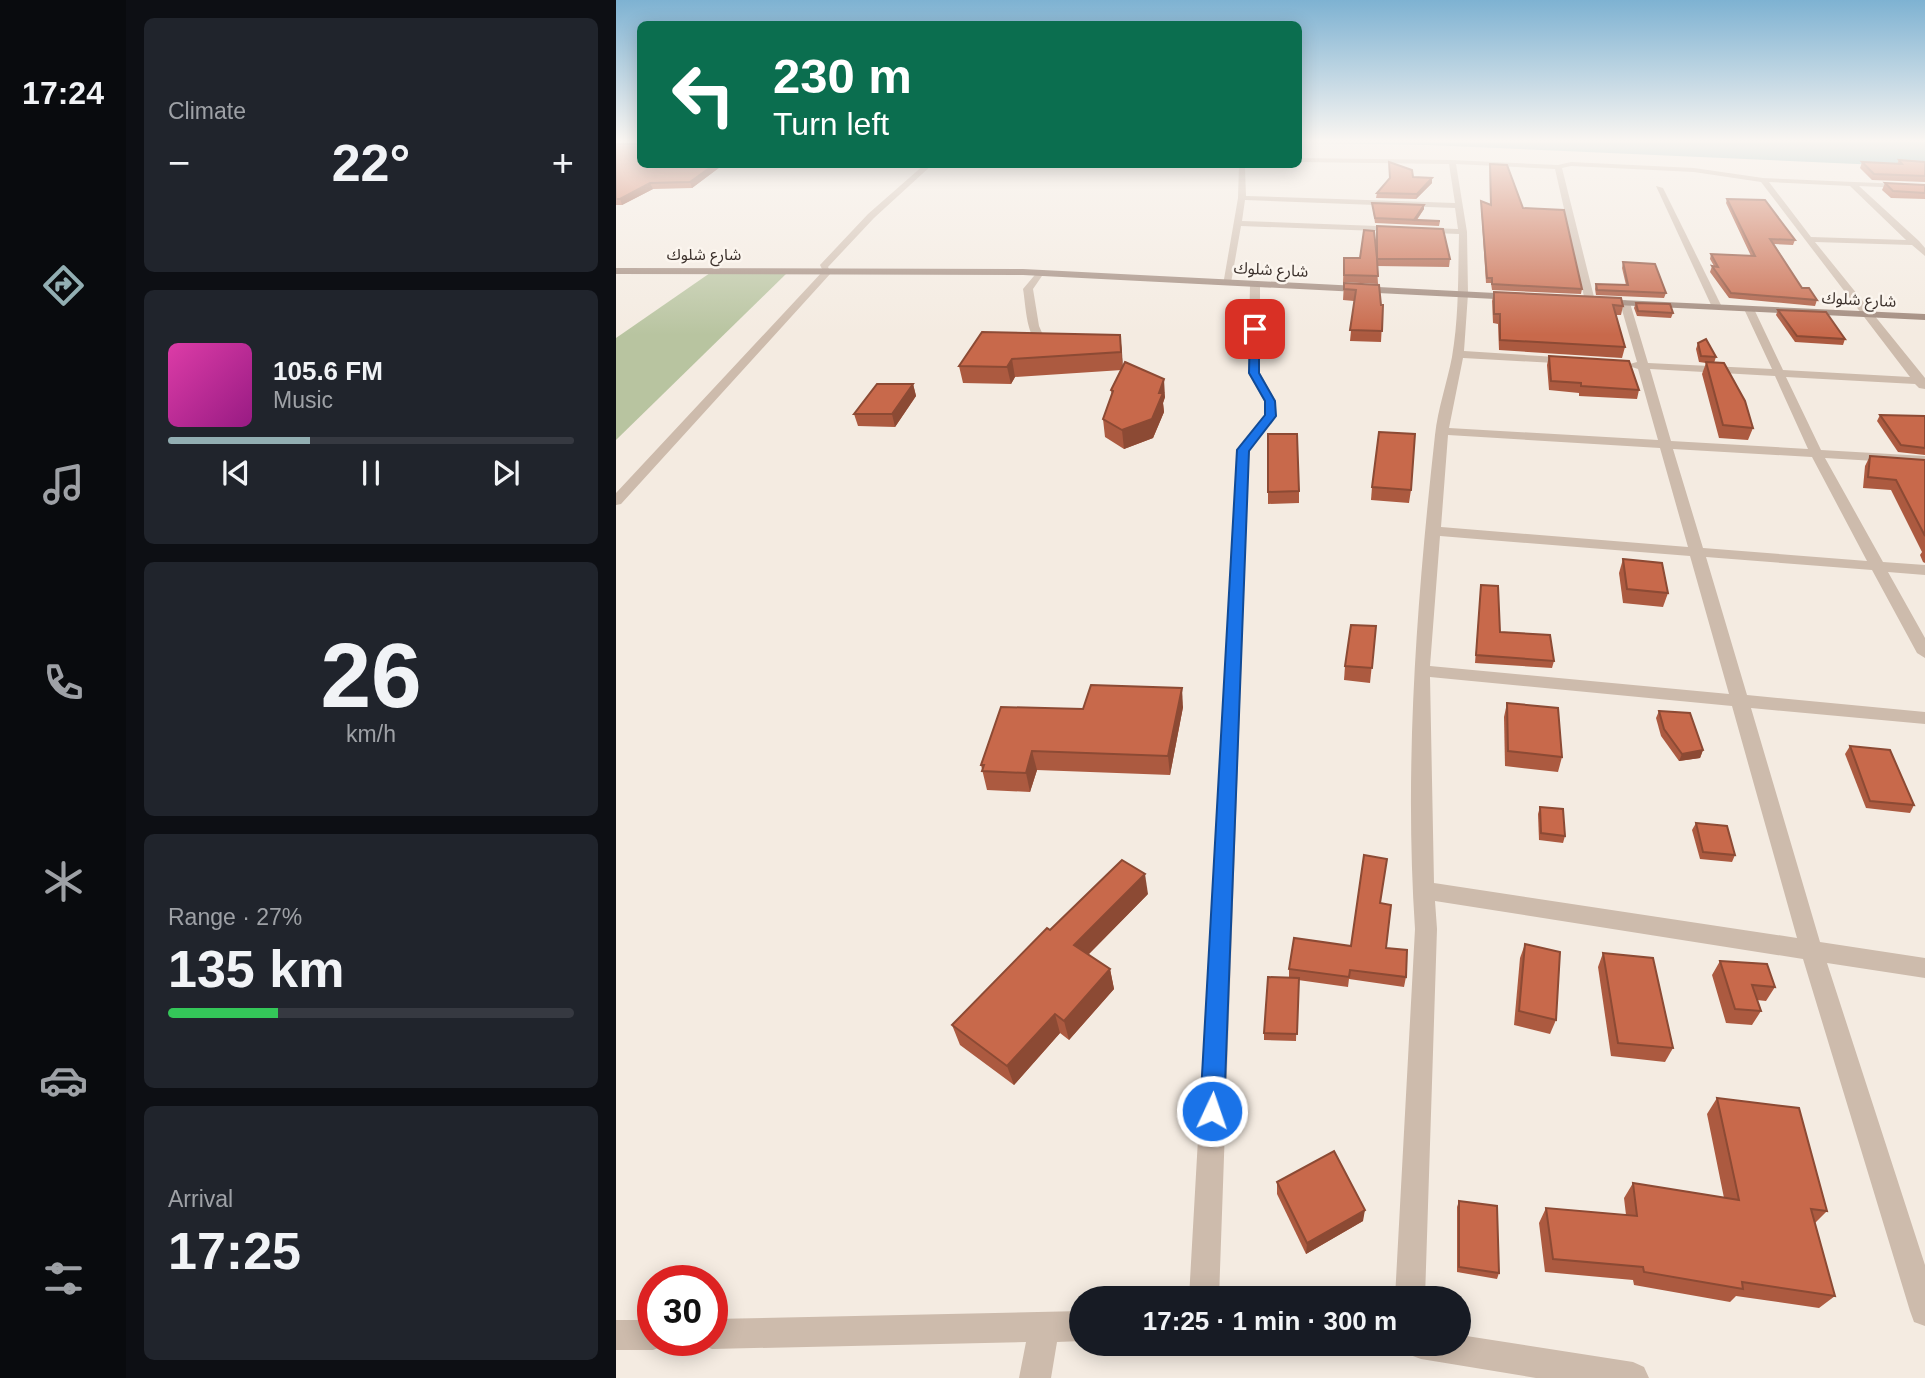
<!DOCTYPE html>
<meta charset="utf-8">
<style>
body{margin:0;font-family:Helvetica,"Noto Sans Arabic",sans-serif;background:#20242c;color:#f1f3f6;height:100vh;display:flex;flex-direction:column;font-size:26px;white-space:nowrap}
*{box-sizing:border-box;margin:0}
p{font-size:23px;color:#9ea1a6}
.icon{flex:none;width:38px;height:38px;fill:none;stroke:currentColor;stroke-width:2;stroke-linecap:round;stroke-linejoin:round}
.map{position:relative;flex:1;overflow:hidden}
.side{display:flex;flex-direction:column;gap:18px;padding:18px;background:#0d0f14;width:490px}
.side>*{flex:none}
.hud{position:absolute;left:21px;top:21px;width:665px;height:147px;border-radius:10px;box-shadow:0 4px 18px #0003;background:#0b6e4f;color:#fff;overflow:hidden}
.speed{position:absolute;left:21px;top:1265px;display:flex;gap:14px;font-size:35px;font-weight:700;text-align:center}
.speed>*{display:grid;place-content:center;width:91px;height:91px;border-radius:50%;background:#171b24;box-shadow:0 4px 18px #0003;line-height:1}
.speed .limit{border:10px solid #d22;background:#fff;color:#111}
.pin{position:absolute;display:grid;place-items:center;width:60px;height:60px;color:#fff;margin:-30px;border-radius:14px;box-shadow:0 4px 10px #0006}
.me{position:absolute;width:77px;margin:-38px;rotate:3deg;stroke-linejoin:round;filter:drop-shadow(0 0 5px #0008)}
.turn{display:flex;align-items:center;gap:24px;height:147px;padding:0 21px;font-size:32px}
.turn .icon{width:91px;height:91px;stroke-width:2.5}
.turn b{display:block;font-size:49px;line-height:60px}
.big{font-size:52px;font-weight:600;line-height:1.1}
.side .tile{flex:1;display:flex;flex-direction:column;justify-content:center;gap:10px;min-width:0;padding:0 24px;border-radius:10px;background:#20242c}
.side .dial{align-items:center;gap:0}
.dial b{font-size:91px;line-height:1}
.song{display:flex;align-items:center;gap:21px}
.cover{width:84px;height:84px;border-radius:10px;background:linear-gradient(135deg,hsl(320 70% 55%),hsl(310 70% 35%))}
.played{height:7px;border-radius:4px;background:linear-gradient(90deg,#92aeb2 35%,#363941 35%)}
.keys{display:flex;justify-content:space-around;direction:ltr}
.heat{display:flex;justify-content:space-between;align-items:center;font-size:38px;direction:ltr}
.charge{height:10px;border-radius:5px;background:linear-gradient(90deg,#34c759 27%,#363941 0)}
.trip{position:absolute;left:453px;top:1286px;width:402px;height:70px;border-radius:35px;background:#171b24;box-shadow:0 4px 18px #0003;font-weight:600;line-height:70px;text-align:center}
main{display:flex;flex:1;min-height:0}
.tabs{display:flex;flex-direction:column;width:126px;justify-content:space-around;align-items:center;background:#090b0e;color:#9ea1a6}
.tabs .icon{width:49px;height:49px}
.tabs .current{color:#92aeb2}
.tabs b{font-size:32px;color:#f1f3f6}
.map>svg:first-child{display:block}
.green{fill:#b8c4a0}
.water{fill:#7fb0b2}
.lines{fill:none;stroke-linecap:round;stroke-linejoin:round}
.street{fill:#cdbbac;fill-rule:evenodd}
.secondary{fill:#a18a7d;fill-rule:evenodd}
.wall{fill:#ac5a40}
.shaded-wall{fill:#8c4a34}
.building{fill:#c8694b;stroke:#8c4a34;stroke-width:2}
.route{fill:#1a73e8;stroke:#114b97;stroke-width:2}
.labels{text-anchor:middle;stroke-width:5;stroke-linejoin:round;paint-order:stroke}
.far-street-label{font-size:16px;fill:#3b302b;stroke:#fbf5ee}
</style>
<main>
<nav class="tabs">
<b>17:24</b>
<svg class="icon current" aria-label="directions" viewBox="0 0 24 24"><path d="M12 3l9 9-9 9-9-9zM9 14v-3h6M13 9l2 2-2 2"/></svg>
<svg class="icon" aria-label="music" viewBox="0 0 24 24"><path d="M9 18V5l10-2v13"/><circle cx="6" cy="18" r="3"/><circle cx="16" cy="16" r="3"/></svg>
<svg class="icon" aria-label="phone" viewBox="0 0 24 24"><path d="M5 4h4l2 5-3 2q2 4 5 5l2-3 5 2v4C11 20 4 13 5 4z"/></svg>
<svg class="icon" aria-label="climate" viewBox="0 0 24 24"><path d="M12 3v18M4 7l16 10M4 17L20 7"/></svg>
<svg class="icon" aria-label="car" viewBox="0 0 24 24"><path d="M5 17H2v-5l4-1 3-4h7l3 4 3 1v5h-3M9 17h6M6 11h13"/><circle cx="7" cy="17" r="2"/><circle cx="17" cy="17" r="2"/></svg>
<svg class="icon" aria-label="filters" viewBox="0 0 24 24"><path d="M4 7h16M4 17h16"/><circle cx="9" cy="7" r="2"/><circle cx="15" cy="17" r="2"/></svg>
</nav>
<section class="side">
<div class="tile"><p>Climate</p>
<div class="heat"><a>−</a><b class="big">22°</b><a>+</a></div>
</div>
<div class="tile">
<div class="song"><i class="cover"></i><div><b>105.6 FM</b><p>Music</p></div></div>
<div class="played"></div>
<div class="keys"><svg class="icon" aria-label="previous" viewBox="0 0 24 24"><path d="M18 5L8 12l10 7zM5 5v14"/></svg><svg class="icon" aria-label="pause" viewBox="0 0 24 24"><path d="M8 5v14M16 5v14"/></svg><svg class="icon" aria-label="next" viewBox="0 0 24 24"><path d="M6 5l10 7-10 7zM19 5v14"/></svg></div>
</div>
<div class="tile dial"><b>26</b><p>km/h</p></div>
<div class="tile"><p>Range · 27%</p><b class="big">135 km</b><div class="charge"></div></div>
<div class="tile"><p>Arrival</p><b class="big">17:25</b></div>
</section>
<div class="map">
<svg width="1309" height="1378" viewBox="0 0 1309 1378">
<rect width="100%" height="100%" fill="#f4ebe1"/>
<!-- green -->
<path class="green" d="M94,273H171L0,440V338Z"/>
<!-- water -->
<path class="water" d="M1309,142V167L811,145L683,143Z"/>
<g class="lines">
<!-- street -->
<g class="street">
<path d="M682,158L836,160L942,165L955,162L1078,168L1147,178L1309,185V189L1243,186L1303,241L1309,248V256L1296,245L1199,242L1309,378V389L1303,388L1299,384L1170,377L1205,450L1309,456V464L1209,458L1267,562L1309,565V575L1272,572L1309,638V658L1301,653L1256,570L1090,557L1131,695L1309,712V724L1135,708L1204,942L1309,958V978L1211,963L1309,1265V1326L1298,1322L1294,1311L1187,959L819,901L821,929L809,1298H779L799,929C788,764 801,598 819,435C822,408 831,383 836,357C843,317 842,275 843,234L625,226L615,283L607,285L622,198L623,165L641,164L629,168L630,196L839,203L833,164L682,162ZM840,164L939,169L969,301L974,304L979,301L946,168L955,166L1078,172L1145,182L1294,377L1167,370L1138,309L1133,306L1128,309L1156,369L1032,363L1014,303L1009,300L1004,303L1021,362L1010,365L1022,369L1042,440L833,428L847,358L956,364L961,361L956,358L848,351L852,294L851,232ZM1153,182L1234,186L1290,240L1195,237ZM629,200L839,208L842,229L626,221ZM1034,369L1159,376L1192,449L1055,441ZM832,435L1044,448L1072,547L825,527ZM1057,449L1196,457L1251,561L1087,548ZM824,536L1074,556L1113,694L814,666ZM814,677L1116,706L1181,938L818,883Z"/>
<path d="M309,164H317L258,218L212,267L215,273L5,504L0,505V493L207,271L204,265L252,214Z"/>
<path d="M1040,186L1047,188L1106,307L1104,309L1096,307Z"/>
<path d="M423,270L428,273L417,289L423,326L431,344L426,347C410,339 410,306 407,289Z"/>
<path d="M639,282L644,285V373L660,401V416L633,450L603,1298H573L621,450L648,416V401L632,373L634,285Z"/>
<path d="M466,1311V1341L441,1342L435,1378H403L410,1342L96,1349L85,1345L83,1340H96V1319Z"/>
<path d="M0,1320H37V1340H50L48,1346L37,1350H0Z"/>
<path d="M844,1335L1017,1362L1028,1367L1033,1378H920L805,1359L794,1355L790,1344H844Z"/>
</g>
<!-- secondary -->
<g class="secondary">
<path d="M0,268L407,269L899,294L904,297L899,300L407,275L0,274Z"/>
<path d="M983,299L1309,314V320L980,304L978,302Z"/>
</g>
</g>
<!-- wall -->
<g class="wall">
<path d="M0,144L108,164L76,188L37,189L6,205H0Z"/>
<path d="M1283,160L1309,162V182L1256,180L1244,168L1246,162L1281,164Z"/>
<path d="M874,164L966,289L965,294L876,290L875,283H870L865,206V201L875,205Z"/>
<path d="M797,177L816,178V183L800,199L760,198L761,193Z"/>
<path d="M1269,183L1309,185V199L1275,198L1266,190Z"/>
<path d="M1111,199L1179,240L1177,245L1158,244L1186,288L1201,300L1199,306L1113,298L1094,272L1096,266H1098L1094,259L1095,254L1135,256L1110,203Z"/>
<path d="M756,203L808,205V209L801,220L824,221L823,226L759,223Z"/>
<path d="M760,254L834,259L833,267L761,266L762,284L727,282L728,258H744Z"/>
<path d="M1007,262L1050,293L1048,298L980,295L979,289L980,284L1010,285L1006,268Z"/>
<path d="M728,283L765,305H767L765,342L734,341L738,301L727,300Z"/>
<path d="M878,292L1007,306L1005,315H1000L1009,347L1006,358L883,350L882,324L877,323L876,301Z"/>
<path d="M1020,303L1057,313L1055,318L1021,316L1018,308Z"/>
<path d="M1162,310L1229,339L1227,345L1179,342L1160,315Z"/>
<path d="M504,335L507,368L549,397L547,403L548,412L537,438L508,449L489,437L487,419L496,395L495,390L506,370L399,377L395,384L347,383L343,366Z"/>
<path d="M1082,343L1100,357L1098,363L1137,428L1132,440L1103,438L1086,374L1090,363L1083,362L1080,349Z"/>
<path d="M933,356L1023,390L1021,399L963,396V393L933,390L931,365Z"/>
<path d="M297,384L300,396L279,427L242,426L238,414Z"/>
<path d="M1264,415L1309,416V455L1282,452L1261,421Z"/>
<path d="M652,434L683,491V503L652,504Z"/>
<path d="M1254,456L1309,460V563L1307,562L1304,555L1306,552L1275,490L1247,488L1249,466Z"/>
<path d="M756,487L795,490L793,503L755,500Z"/>
<path d="M1007,559L1052,593L1047,607L1007,603L1003,573Z"/>
<path d="M865,585L884,632L938,661L936,668L859,663Z"/>
<path d="M760,626L754,683L728,680L729,666Z"/>
<path d="M891,703L946,757L942,772L889,766L888,717Z"/>
<path d="M567,707L554,775L421,770L414,792L371,790L365,765L467,709Z"/>
<path d="M1043,711L1087,750L1084,758L1063,761L1045,736L1040,718Z"/>
<path d="M1234,746L1298,805L1294,813L1250,808L1229,754Z"/>
<path d="M924,807L949,836L947,843L923,840L922,814Z"/>
<path d="M1080,823L1119,855L1116,862L1084,859L1076,830Z"/>
<path d="M532,894L472,955L494,969L498,989L453,1040L444,1033L398,1085L344,1045L336,1025L434,930Z"/>
<path d="M765,903L770,948L790,977L788,987L733,979L732,987L682,980L680,1041L648,1040V1033L673,978V969L735,946Z"/>
<path d="M909,944L940,1020L934,1034L898,1025L904,958Z"/>
<path d="M987,953L1057,1048L1049,1062L995,1056L982,967Z"/>
<path d="M1104,961L1159,987L1150,1001L1141,1000L1145,1011L1136,1025L1110,1023L1096,975Z"/>
<path d="M1101,1098L1211,1211L1199,1223L1219,1296L1203,1308L1120,1296L1114,1302L1018,1285L1017,1280L929,1272L923,1223L930,1208L1010,1215L1008,1198L1017,1183L1108,1198L1091,1114Z"/>
<path d="M661,1182L747,1221L690,1254L661,1194Z"/>
<path d="M843,1201L883,1273L881,1279L841,1272V1207Z"/>
</g>
<!-- shaded-wall -->
<g class="shaded-wall">
<path d="M99,164H108L76,188L74,182Z"/>
<path d="M816,178V183L800,199L801,194Z"/>
<path d="M34,183L37,189L6,205L4,199Z"/>
<path d="M808,205V209L800,220H798Z"/>
<path d="M504,335L506,352L507,370L505,352Z"/>
<path d="M396,359L399,377L395,384L391,367Z"/>
<path d="M548,379L549,397L547,403L548,412L537,438L508,449L506,430L543,393Z"/>
<path d="M297,384L300,396L279,427L276,414Z"/>
<path d="M566,688L567,707L554,775L552,756Z"/>
<path d="M1087,750L1084,758L1063,761L1066,754Z"/>
<path d="M416,751L421,770L414,792L410,773Z"/>
<path d="M529,874L532,894L462,965L458,945Z"/>
<path d="M494,969L498,989L453,1040L448,1021Z"/>
<path d="M439,1014L444,1033L398,1085L391,1066Z"/>
<path d="M749,1210L747,1221L690,1254L691,1243Z"/>
</g>
<!-- building -->
<g class="building">
<path d="M0,144H24V164H99L74,182L34,183L4,199H0Z"/>
<path d="M1283,160L1309,162V176L1258,174L1246,162L1286,164Z"/>
<path d="M773,162L796,170L797,177L816,178L801,194L761,193L774,178Z"/>
<path d="M874,164L891,165L907,208L948,210L966,289L876,284V278H871L865,201L875,205Z"/>
<path d="M1269,183L1309,185V193L1277,191Z"/>
<path d="M1111,199L1149,200L1179,240L1154,239L1186,288H1193L1201,300L1115,293L1096,266L1102,267L1095,254L1139,256Z"/>
<path d="M756,203L808,205L798,220L824,221L759,218Z"/>
<path d="M761,226L827,229L834,259H761L762,276L728,275V258H744L748,230L758,231L761,258Z"/>
<path d="M1007,262L1039,264L1050,293L981,290L980,284L1012,285Z"/>
<path d="M728,283L763,285L765,305H767L766,331L734,330L740,290L728,289Z"/>
<path d="M878,292L1005,298L1007,306L997,305L1009,347L884,340V314H878Z"/>
<path d="M1020,303L1054,304L1057,313L1022,311Z"/>
<path d="M1162,310L1210,312L1229,339L1181,336Z"/>
<path d="M366,332L504,335L505,352L396,359L391,367L343,366Z"/>
<path d="M1090,339L1100,357L1085,356L1082,343Z"/>
<path d="M933,356L1013,361L1023,390L965,386V383L935,381Z"/>
<path d="M509,362L548,379L543,393H547L536,419L506,430L487,419L497,391L495,390Z"/>
<path d="M1090,362L1108,363L1129,401L1137,428L1107,425Z"/>
<path d="M261,384H297L276,414H238Z"/>
<path d="M1264,415L1309,416V448L1285,445Z"/>
<path d="M763,432L799,434L795,490L756,487Z"/>
<path d="M652,434H681L683,491L652,492Z"/>
<path d="M1254,456L1309,460V536L1280,480L1252,477Z"/>
<path d="M1007,559L1046,563L1052,593L1011,589Z"/>
<path d="M865,585L882,586L884,632L934,635L938,661L860,655Z"/>
<path d="M735,625L760,626L756,668L729,666Z"/>
<path d="M475,685L566,688L552,756L416,751L410,773L366,771L368,765H365L385,707L467,709Z"/>
<path d="M891,703L942,708L946,757L892,751Z"/>
<path d="M1043,711L1074,713L1087,750L1066,754L1048,729Z"/>
<path d="M1234,746L1274,750L1298,805L1254,801Z"/>
<path d="M924,807L947,809L949,836L925,833Z"/>
<path d="M1080,823L1111,826L1119,855L1087,852Z"/>
<path d="M748,855L771,859L764,903L775,905L770,948L791,950L790,977L734,970L733,977L673,969L678,938L735,946Z"/>
<path d="M506,860L529,874L458,945L494,969L448,1021L439,1014L391,1066L336,1025L431,928L434,930Z"/>
<path d="M909,944L944,952L940,1020L903,1011Z"/>
<path d="M987,953L1037,958L1057,1048L1002,1043Z"/>
<path d="M1104,961L1151,964L1159,987L1136,985L1145,1011L1119,1009Z"/>
<path d="M652,977L683,978L681,1034L648,1033Z"/>
<path d="M1101,1098L1183,1108L1211,1211L1195,1209L1219,1296L1126,1282L1127,1289L1028,1272L1027,1267L937,1259L930,1208L1021,1216L1017,1183L1123,1200Z"/>
<path d="M718,1151L749,1210L691,1243L661,1182Z"/>
<path d="M843,1201L881,1206L883,1273L843,1267Z"/>
</g>
<!-- sky -->
<linearGradient id="sky" x2="0" y2="1"><stop stop-color="#7eb2d2"/><stop offset="0.42" stop-color="#faf6f2"/><stop offset="1" stop-color="#faf6f2" stop-opacity="0"/></linearGradient>
<rect width="1309" height="335" fill="url(#sky)"/>
<!-- route -->
<path class="route" d="M639,326L643,329V373L659,401L660,416L633,451L608,1111L604,1119L596,1123L588,1119L584,1111L621,450L649,415V401L633,373L634,329Z"/>
<g class="labels">
<!-- far-street labels -->
<g class="far-street-label">
<text x="88" y="260">شارع شلوك</text>
<text transform="translate(655 269) rotate(3)" y="6">شارع شلوك</text>
<text transform="translate(1243 299) rotate(3)" y="6">شارع شلوك</text>
</g>
</g>
</svg>
<div class="speed"><div class="limit">30</div></div>
<div class="pin" style="left:639px;top:329px;background:#d93025"><svg class="icon" aria-label="arrive" viewBox="0 0 24 24"><path d="M6 21V4h12l-3 4 3 4H6"/></svg></div>
<svg class="me" style="left:596px;top:1111px" viewBox="-20 -20 40 40"><circle r="17" fill="#1a73e8" stroke="#fff" stroke-width="3"/><path d="M0-11L8 9 0 5-8 9z" fill="#fff"/></svg>
<div class="trip">17:25 · 1 min · 300 m</div>
<div class="hud">
<div class="turn"><svg class="icon" aria-label="left" viewBox="0 0 24 24"><path d="M17 20v-9H6M10 6l-5 5 5 5"/></svg><div><b>230 m</b>Turn left</div></div>
</div>
</div>
</main>
